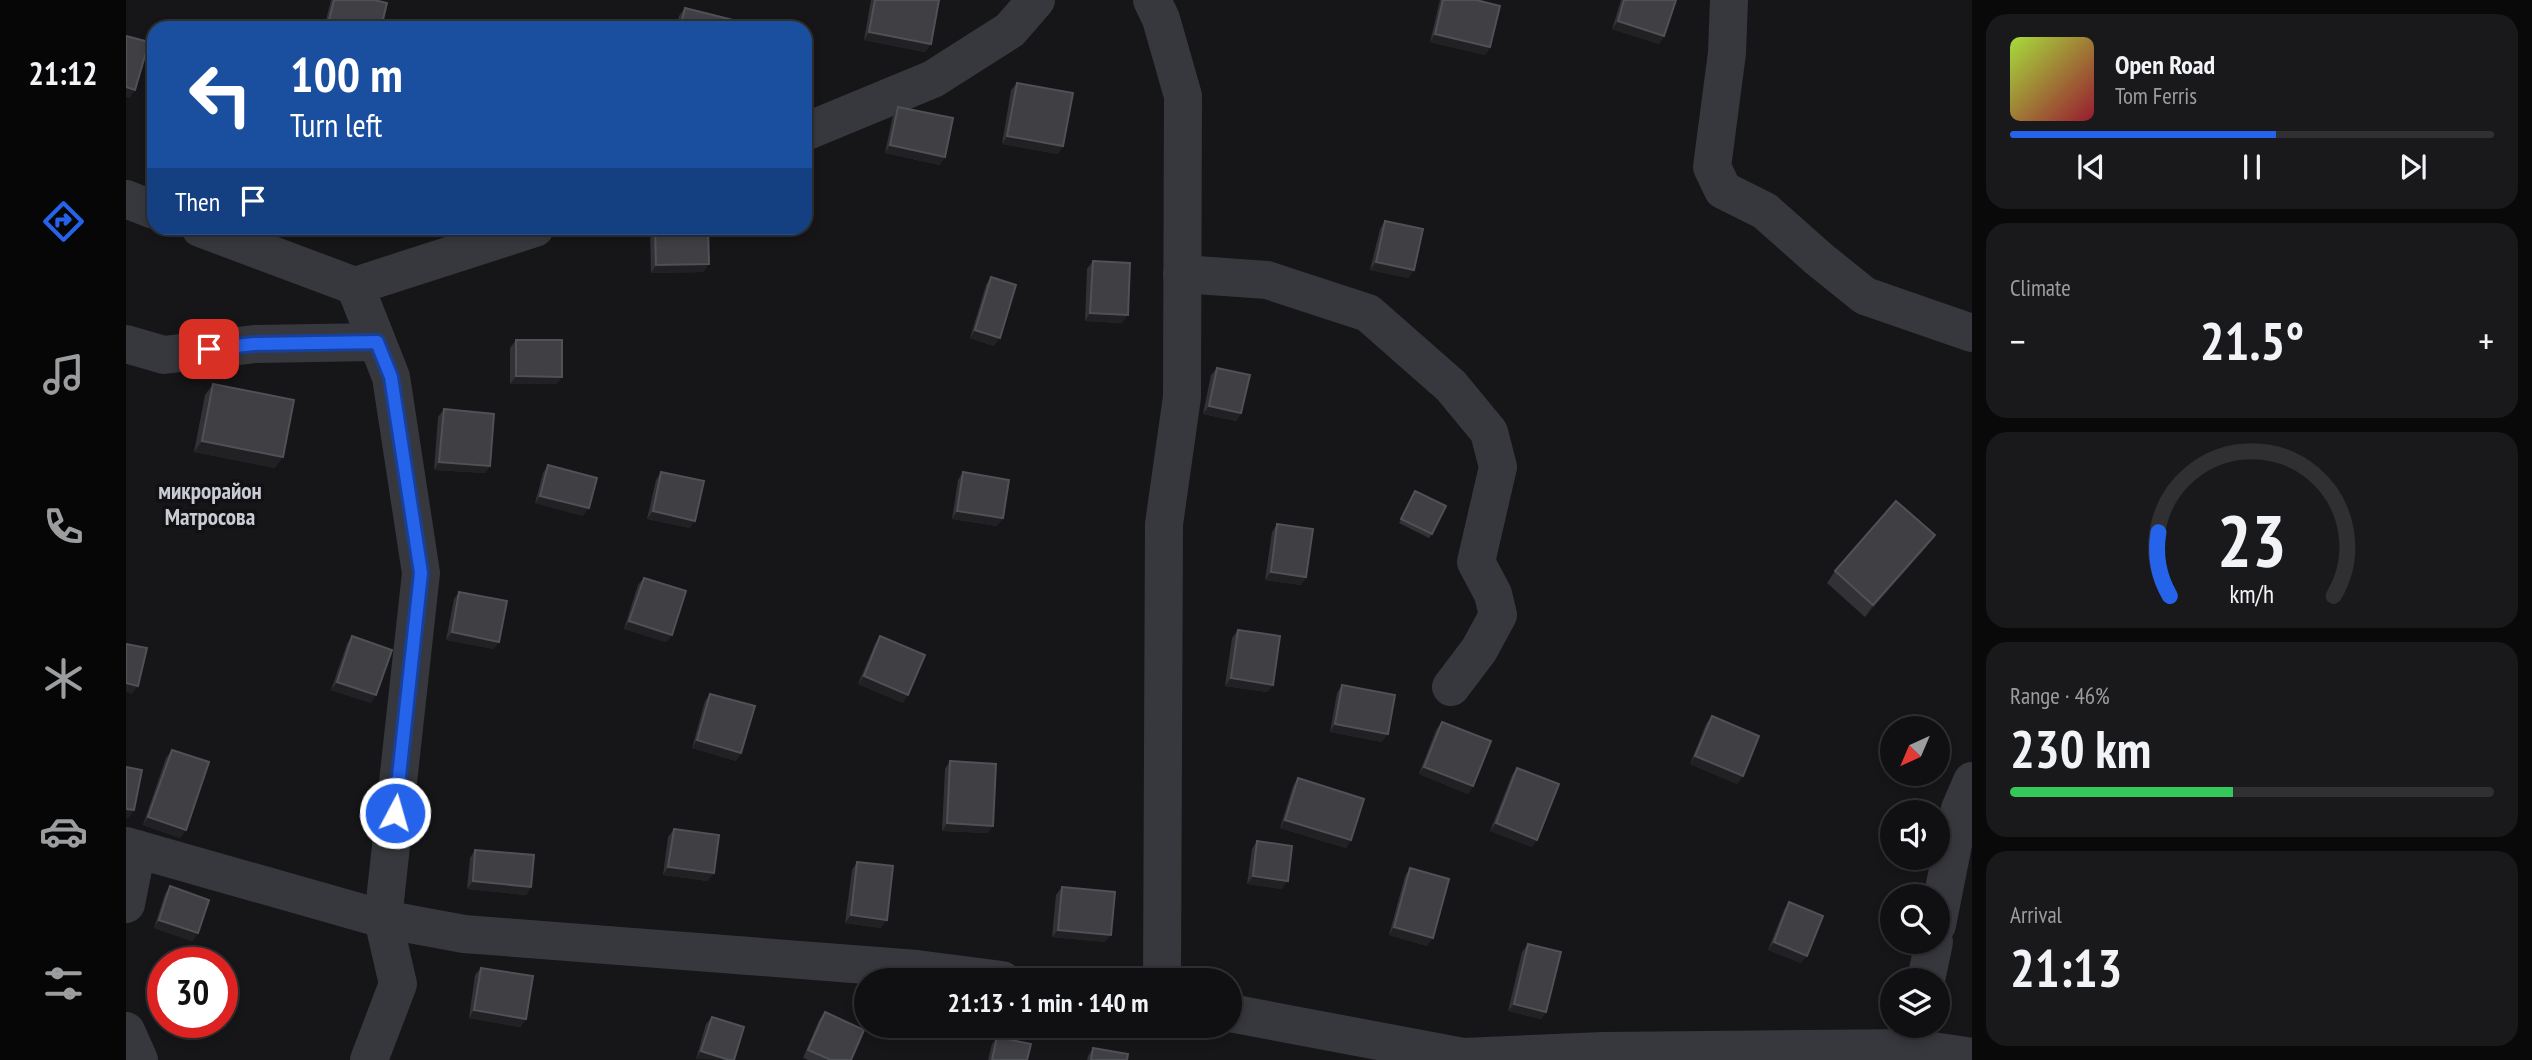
<!DOCTYPE html>
<meta charset="utf-8">
<style>
body{margin:0;font-family:"PT Sans Narrow",sans-serif;background:#19191b;color:#f1f3f6;height:100vh;display:flex;flex-direction:column;font-size:26px;white-space:nowrap}
*{box-sizing:border-box;margin:0}
p{font-size:23px;color:#9c9d9f}
.icon{flex:none;width:38px;height:38px;fill:none;stroke:currentColor;stroke-width:2;stroke-linecap:round;stroke-linejoin:round}
.map{position:relative;flex:1;overflow:hidden}
.drawer{display:flex;flex-direction:column;gap:14px;padding:14px;background:#09090a;width:560px}
.drawer>*{flex:none}
.guide{position:absolute;left:21px;top:21px;width:665px;height:214px;border-radius:21px;box-shadow:0 4px 10px #0003,0 0 0 2px #303032;background:#1a4fa0;color:#fff;overflow:hidden}
.needle{width:46px;rotate:224deg}
.buttons{position:absolute;left:1754px;top:716px;display:grid;gap:14px}
.buttons a{display:grid;place-items:center;width:70px;height:70px;border-radius:50%;background:#101012;box-shadow:0 4px 10px #0003,0 0 0 2px #303032;font-size:35px}
.speed{position:absolute;left:21px;top:947px;display:flex;gap:14px;font-size:35px;font-weight:700;text-align:center}
.speed>*{display:grid;place-content:center;width:91px;height:91px;border-radius:50%;background:#101012;box-shadow:0 4px 10px #0003,0 0 0 2px #303032;line-height:1}
.speed .limit{border:10px solid #d22;background:#fff;color:#111}
.pin{position:absolute;display:grid;place-items:center;width:60px;height:60px;color:#fff;margin:-30px;border-radius:14px;box-shadow:0 4px 10px #0006}
.me{position:absolute;width:77px;margin:-38px;rotate:6deg;stroke-linejoin:round;filter:drop-shadow(0 0 5px #0008)}
.turn{display:flex;align-items:center;gap:24px;height:147px;padding:0 28px;font-size:32px}
.turn .icon{width:91px;height:91px;stroke-width:2.5}
.turn b{display:block;font-size:49px;line-height:60px}
.then{display:flex;align-items:center;height:66px;padding:0 28px;background:#0003;gap:14px;font-size:26px}
.big{font-size:52px;font-weight:800;line-height:1.1}
.drawer .card{flex:1;display:flex;flex-direction:column;justify-content:center;gap:10px;min-width:0;padding:0 24px;border-radius:21px;background:#19191b}
.drawer .dial{align-items:center;gap:0}
.dial svg{height:182px;overflow:visible;fill:none;stroke:#303032;stroke-width:7;stroke-linecap:round;text-anchor:middle}
.dial text{fill:#f1f3f6;stroke:none}
.song{display:flex;align-items:center;gap:21px}
.cover{width:84px;height:84px;border-radius:10px;background:linear-gradient(135deg,hsl(80 70% 55%),hsl(350 70% 35%))}
.played{height:7px;border-radius:4px;background:linear-gradient(90deg,#2563eb 55%,#303032 55%)}
.keys{display:flex;justify-content:space-around;direction:ltr}
.heat{display:flex;justify-content:space-between;align-items:center;font-size:38px;direction:ltr}
.charge{height:10px;border-radius:5px;background:linear-gradient(90deg,#34c759 46%,#303032 0)}
.trip{position:absolute;left:728px;top:968px;width:388px;height:70px;border-radius:35px;background:#101012;box-shadow:0 4px 10px #0003,0 0 0 2px #303032;font-weight:800;line-height:70px;text-align:center}
main{display:flex;flex:1;min-height:0}
.menu{display:flex;flex-direction:column;width:126px;justify-content:space-around;align-items:center;background:#060607;color:#9c9d9f}
.menu .icon{width:49px;height:49px}
.menu .active{color:#2563eb}
.menu b{font-size:32px;color:#f1f3f6}
.map>svg:first-child{display:block}
.lines{fill:none;stroke-linecap:round;stroke-linejoin:round}
.minor{stroke:#37383d;stroke-width:38}
.wall{fill:#323236}
.shaded-wall{fill:#212124}
.building{fill:#3f3f44;stroke:#4f5156;stroke-width:2}
.route-casing{stroke:#184099;stroke-width:18}
.route{stroke:#2563eb;stroke-width:12}
.labels{text-anchor:middle;stroke-width:7;stroke-linejoin:round;paint-order:stroke}
.quarter-label{font-size:23px;font-weight:bold;fill:#c9ccd4;stroke:#111113}
</style>
<main>
<nav class="menu">
<b>21:12</b>
<svg class="icon active" aria-label="directions" viewBox="0 0 24 24"><path d="M12 3l9 9-9 9-9-9zM9 14v-3h6M13 9l2 2-2 2"/></svg>
<svg class="icon" aria-label="music" viewBox="0 0 24 24"><path d="M9 18V5l10-2v13"/><circle cx="6" cy="18" r="3"/><circle cx="16" cy="16" r="3"/></svg>
<svg class="icon" aria-label="phone" viewBox="0 0 24 24"><path d="M5 4h4l2 5-3 2q2 4 5 5l2-3 5 2v4C11 20 4 13 5 4z"/></svg>
<svg class="icon" aria-label="climate" viewBox="0 0 24 24"><path d="M12 3v18M4 7l16 10M4 17L20 7"/></svg>
<svg class="icon" aria-label="car" viewBox="0 0 24 24"><path d="M5 17H2v-5l4-1 3-4h7l3 4 3 1v5h-3M9 17h6M6 11h13"/><circle cx="7" cy="17" r="2"/><circle cx="17" cy="17" r="2"/></svg>
<svg class="icon" aria-label="filters" viewBox="0 0 24 24"><path d="M4 7h16M4 17h16"/><circle cx="9" cy="7" r="2"/><circle cx="15" cy="17" r="2"/></svg>
</nav>
<div class="map">
<svg width="1846" height="1060" viewBox="0 0 1846 1060">
<rect width="100%" height="100%" fill="#161618"/>
<g class="lines">
<!-- minor -->
<g class="minor">
<path d="M1026,0L1035,19L1057,96L1056,397L1038,524L1036,980"/>
<path d="M1603,0L1601,53L1586,167L1597,190L1639,211L1693,259L1739,296L1846,333"/>
<path d="M679,132L807,79L884,30L910,0"/>
<path d="M0,199L28,210"/>
<path d="M74,228L229,286L409,228"/>
<path d="M1056,274L1141,280L1242,313L1325,386L1363,432L1372,467L1350,562L1367,594L1372,615L1353,650L1325,687"/>
<path d="M229,286L265,377L295,573L257,919L272,984L243,1060"/>
<path d="M0,344L38,355L128,344L251,342"/>
<path d="M0,846L257,919L338,934L791,969L876,980"/>
<path d="M0,904L11,849"/>
<path d="M1811,925L1834,809L1846,781"/>
<path d="M1800,980L1808,942"/>
<path d="M1104,1013L1337,1057"/>
<path d="M0,1031L13,1060"/>
<path d="M1335,1060L1337,1057L1477,1051L1787,1048L1846,1057"/>
</g>
</g>
<!-- wall -->
<g class="wall">
<path d="M205,0H248L255,28H198Z"/>
<path d="M745,0H813L805,44L799,52L738,40Z"/>
<path d="M1314,0H1350L1364,47L1359,55L1304,42Z"/>
<path d="M1495,0H1550L1538,36L1533,44L1486,29Z"/>
<path d="M559,8L605,28H550L553,16Z"/>
<path d="M891,83L937,146L932,154L876,144L885,90Z"/>
<path d="M772,107L814,165L759,153L767,115Z"/>
<path d="M1259,221L1288,270L1282,278L1244,270L1254,229Z"/>
<path d="M524,228H582L583,264L577,272L525,273Z"/>
<path d="M967,261L996,323L959,321L961,269Z"/>
<path d="M865,277L868,346L844,338L860,285Z"/>
<path d="M390,340L431,384H384V348Z"/>
<path d="M1091,368L1115,413L1110,421L1077,414L1085,375Z"/>
<path d="M87,384L149,468L68,452L79,395Z"/>
<path d="M318,409L364,466L359,473L308,470L312,417Z"/>
<path d="M422,465L457,516L409,503L417,473Z"/>
<path d="M535,472L564,528L521,519L530,480Z"/>
<path d="M837,472L877,518L871,526L826,519L832,480Z"/>
<path d="M1289,491L1306,534L1303,538L1273,523Z"/>
<path d="M1151,524L1180,577L1175,585L1139,580L1146,532Z"/>
<path d="M1809,535L1801,546L1739,617L1701,583L1709,571Z"/>
<path d="M518,578L546,635L540,642L498,629L512,585Z"/>
<path d="M333,592L368,649L320,640L328,599Z"/>
<path d="M1112,630L1147,685L1141,692L1099,686L1106,638Z"/>
<path d="M226,636L245,703L205,690L221,644Z"/>
<path d="M754,636L777,703L732,684L749,644Z"/>
<path d="M1216,685L1256,742L1204,732L1211,693Z"/>
<path d="M584,694L615,753L610,761L566,748L579,701Z"/>
<path d="M1586,716L1617,776L1611,784L1564,764L1580,724Z"/>
<path d="M1316,722L1347,786L1342,794L1293,774L1310,730Z"/>
<path d="M46,750L60,830L54,838L17,825L40,758Z"/>
<path d="M824,761L867,826L861,833L816,831L819,769Z"/>
<path d="M1391,768L1406,847L1364,831L1386,775Z"/>
<path d="M1172,778L1225,840L1220,848L1154,828L1167,786Z"/>
<path d="M548,829L582,881L537,875L542,837Z"/>
<path d="M1131,841L1156,889L1121,884L1126,849Z"/>
<path d="M349,850L405,887L400,895L341,889L344,858Z"/>
<path d="M731,862L755,928L719,923L726,870Z"/>
<path d="M1284,868L1301,946L1263,935L1279,876Z"/>
<path d="M44,886L72,933L66,941L28,928L39,894Z"/>
<path d="M936,887L979,942L926,937L930,895Z"/>
<path d="M1663,902L1675,963L1642,950L1658,910Z"/>
<path d="M1402,944L1420,1012L1415,1019L1382,1011L1396,952Z"/>
<path d="M355,968L400,1019L394,1027L343,1018L349,975Z"/>
<path d="M699,1012L725,1060H682L677,1058L693,1020Z"/>
<path d="M586,1017L618,1027L570,1059L580,1024Z"/>
<path d="M871,1037L901,1060H862L866,1044Z"/>
<path d="M967,1048L1001,1060H961L962,1056Z"/>
</g>
<!-- shaded-wall -->
<g class="shaded-wall">
<path d="M1492,21L1538,36L1533,44L1486,29Z"/>
<path d="M743,32L805,44L799,52L738,40Z"/>
<path d="M1309,34L1364,47L1359,55L1304,42Z"/>
<path d="M0,87L9,90L4,98L0,97Z"/>
<path d="M881,136L937,146L932,154L876,144Z"/>
<path d="M764,145L819,157L814,165L759,153Z"/>
<path d="M1250,262L1288,270L1282,278L1244,270Z"/>
<path d="M583,264L577,272L525,273L530,265Z"/>
<path d="M964,313L1002,315L996,323L959,321Z"/>
<path d="M849,330L874,338L868,346L844,338Z"/>
<path d="M390,376L436,377L431,384H384Z"/>
<path d="M1083,406L1115,413L1110,421L1077,414Z"/>
<path d="M76,441L157,457L149,468L68,452Z"/>
<path d="M313,462L364,466L359,473L308,470Z"/>
<path d="M414,496L463,508L457,516L409,503Z"/>
<path d="M527,511L569,521L564,528L521,519Z"/>
<path d="M831,511L877,518L871,526L826,519Z"/>
<path d="M1809,535L1801,546L1739,617L1747,605Z"/>
<path d="M1145,572L1180,577L1175,585L1139,580Z"/>
<path d="M503,621L546,635L540,642L498,629Z"/>
<path d="M326,632L373,642L368,649L320,640Z"/>
<path d="M738,676L782,695L777,703L732,684Z"/>
<path d="M1105,678L1147,685L1141,692L1099,686Z"/>
<path d="M211,682L250,695L245,703L205,690Z"/>
<path d="M0,683L12,686L6,694L0,692Z"/>
<path d="M1209,724L1262,734L1256,742L1204,732Z"/>
<path d="M571,740L615,753L610,761L566,748Z"/>
<path d="M1569,756L1617,776L1611,784L1564,764Z"/>
<path d="M1298,767L1347,786L1342,794L1293,774Z"/>
<path d="M0,809L8,810L3,818H0Z"/>
<path d="M22,817L60,830L54,838L17,825Z"/>
<path d="M1159,820L1225,840L1220,848L1154,828Z"/>
<path d="M821,823L867,826L861,833L816,831Z"/>
<path d="M1370,823L1411,840L1406,847L1364,831Z"/>
<path d="M542,867L588,873L582,881L537,875Z"/>
<path d="M1127,876L1162,881L1156,889L1121,884Z"/>
<path d="M347,881L405,887L400,895L341,889Z"/>
<path d="M725,915L761,920L755,928L719,923Z"/>
<path d="M33,920L72,933L66,941L28,928Z"/>
<path d="M1268,927L1307,938L1301,946L1263,935Z"/>
<path d="M932,930L985,935L979,942L926,937Z"/>
<path d="M1648,942L1681,956L1675,963L1642,950Z"/>
<path d="M1388,1004L1420,1012L1415,1019L1382,1011Z"/>
<path d="M348,1010L400,1019L394,1027L343,1018Z"/>
<path d="M575,1051L603,1060L570,1059Z"/>
</g>
<!-- building -->
<g class="building">
<path d="M208,0H248L261,3L255,28H201Z"/>
<path d="M749,0H813L805,44L743,32Z"/>
<path d="M1317,0H1350L1374,6L1364,47L1309,34Z"/>
<path d="M1498,0H1550L1538,36L1492,21Z"/>
<path d="M559,8L607,20L605,28H554Z"/>
<path d="M0,36L23,42L9,90L0,87Z"/>
<path d="M891,83L947,93L937,146L881,136Z"/>
<path d="M772,107L827,118L819,157L764,145Z"/>
<path d="M1259,221L1297,229L1288,270L1250,262Z"/>
<path d="M529,228H582L583,264L530,265Z"/>
<path d="M967,261L1004,263L1002,315L964,313Z"/>
<path d="M865,277L890,285L874,338L849,330Z"/>
<path d="M390,340H436V377L390,376Z"/>
<path d="M1091,368L1124,375L1115,413L1083,406Z"/>
<path d="M87,384L168,400L157,457L76,441Z"/>
<path d="M318,409L368,414L364,466L313,462Z"/>
<path d="M422,465L471,478L463,508L414,496Z"/>
<path d="M535,472L578,481L569,521L527,511Z"/>
<path d="M837,472L883,480L877,518L831,511Z"/>
<path d="M1289,491L1320,506L1306,534L1275,519Z"/>
<path d="M1770,501L1809,535L1747,605L1709,571Z"/>
<path d="M1151,524L1187,529L1180,577L1145,572Z"/>
<path d="M518,578L560,591L546,635L503,621Z"/>
<path d="M333,592L381,601L373,642L326,632Z"/>
<path d="M1112,630L1154,636L1147,685L1105,678Z"/>
<path d="M226,636L266,650L250,695L211,682Z"/>
<path d="M754,636L799,655L782,695L738,676Z"/>
<path d="M0,644L21,648L12,686L0,683Z"/>
<path d="M1216,685L1269,695L1262,734L1209,724Z"/>
<path d="M584,694L629,706L615,753L571,740Z"/>
<path d="M1586,716L1633,736L1617,776L1569,756Z"/>
<path d="M1316,722L1365,741L1347,786L1298,767Z"/>
<path d="M46,750L83,762L60,830L22,817Z"/>
<path d="M824,761L870,764L867,826L821,823Z"/>
<path d="M0,767L16,770L8,810L0,809Z"/>
<path d="M1391,768L1433,784L1411,840L1370,823Z"/>
<path d="M1172,778L1238,799L1225,840L1159,820Z"/>
<path d="M548,829L593,835L588,873L542,867Z"/>
<path d="M1131,841L1166,846L1162,881L1127,876Z"/>
<path d="M349,850L408,855L405,887L347,881Z"/>
<path d="M731,862L767,866L761,920L725,915Z"/>
<path d="M1284,868L1323,879L1307,938L1268,927Z"/>
<path d="M44,886L83,900L72,933L33,920Z"/>
<path d="M936,887L989,892L985,935L932,930Z"/>
<path d="M1663,902L1697,916L1681,956L1648,942Z"/>
<path d="M1402,944L1435,952L1420,1012L1388,1004Z"/>
<path d="M355,968L407,976L400,1019L348,1010Z"/>
<path d="M699,1012L738,1030L725,1060H705L682,1050Z"/>
<path d="M586,1017L618,1027L608,1060H603L575,1051Z"/>
<path d="M871,1037L905,1044L901,1060H866Z"/>
<path d="M967,1048L1002,1054L1001,1060H965Z"/>
</g>
<g class="lines">
<!-- route casing -->
<g class="route-casing">
<path id="route" d="M83,349L128,344L251,342L265,377L295,573L269,813"/>
</g>
<!-- route -->
<use href="#route" class="route"/>
</g>
<g class="labels">
<!-- quarter labels -->
<g class="quarter-label">
<text x="84" y="499">микрорайон<tspan x="84" dy="26">Матросова</tspan></text>
</g>
</g>
</svg>
<div class="buttons">
<a><svg class="needle" viewBox="-14 -14 28 28"><path d="M0-13l5 13h-10z" fill="#e53935"/><path d="M0 13l5-13h-10z" fill="#9c9d9f"/></svg></a>
<a><svg class="icon" aria-label="sound" viewBox="0 0 24 24"><path d="M4 9h4l5-4v14l-5-4H4zM17 9q2 3 0 6"/></svg></a>
<a><svg class="icon" aria-label="search" viewBox="0 0 24 24"><circle cx="10" cy="10" r="6"/><path d="M15 15l6 6"/></svg></a>
<a><svg class="icon" aria-label="layers" viewBox="0 0 24 24"><path d="M12 4l9 5-9 5-9-5zM3 14l9 5 9-5"/></svg></a>
</div>
<div class="speed"><div class="limit">30</div></div>
<div class="pin" style="left:83px;top:349px;background:#d93025"><svg class="icon" aria-label="arrive" viewBox="0 0 24 24"><path d="M6 21V4h12l-3 4 3 4H6"/></svg></div>
<svg class="me" style="left:269px;top:813px" viewBox="-20 -20 40 40"><circle r="17" fill="#2563eb" stroke="#fff" stroke-width="3"/><path d="M0-11L8 9 0 5-8 9z" fill="#fff"/></svg>
<div class="trip">21:13 · 1 min · 140 m</div>
<div class="guide">
<div class="turn"><svg class="icon" aria-label="left" viewBox="0 0 24 24"><path d="M17 20v-9H6M10 6l-5 5 5 5"/></svg><div><b>100 m</b>Turn left</div></div>
<div class="then">Then<svg class="icon" aria-label="arrive" viewBox="0 0 24 24"><path d="M6 21V4h12l-3 4 3 4H6"/></svg></div>
</div>
</div>
<section class="drawer">
<div class="card">
<div class="song"><i class="cover"></i><div><b>Open Road</b><p>Tom Ferris</p></div></div>
<div class="played"></div>
<div class="keys"><svg class="icon" aria-label="previous" viewBox="0 0 24 24"><path d="M18 5L8 12l10 7zM5 5v14"/></svg><svg class="icon" aria-label="pause" viewBox="0 0 24 24"><path d="M8 5v14M16 5v14"/></svg><svg class="icon" aria-label="next" viewBox="0 0 24 24"><path d="M6 5l10 7-10 7zM19 5v14"/></svg></div>
</div>
<div class="card"><p>Climate</p>
<div class="heat"><a>−</a><b class="big">21.5°</b><a>+</a></div>
</div>
<div class="card dial"><svg viewBox="0 0 100 80">
<path d="M14 69A42 42 0 1 1 86 69"/>
<path d="M14 69A42 42 0 0 1 9 41" stroke="#2563eb"/>
<text x="50" y="56" font-size="32" font-weight="700">23</text>
<text x="50" y="72" font-size="11">km/h</text>
</svg></div>
<div class="card"><p>Range · 46%</p><b class="big">230 km</b><div class="charge"></div></div>
<div class="card"><p>Arrival</p><b class="big">21:13</b></div>
</section>
</main>
